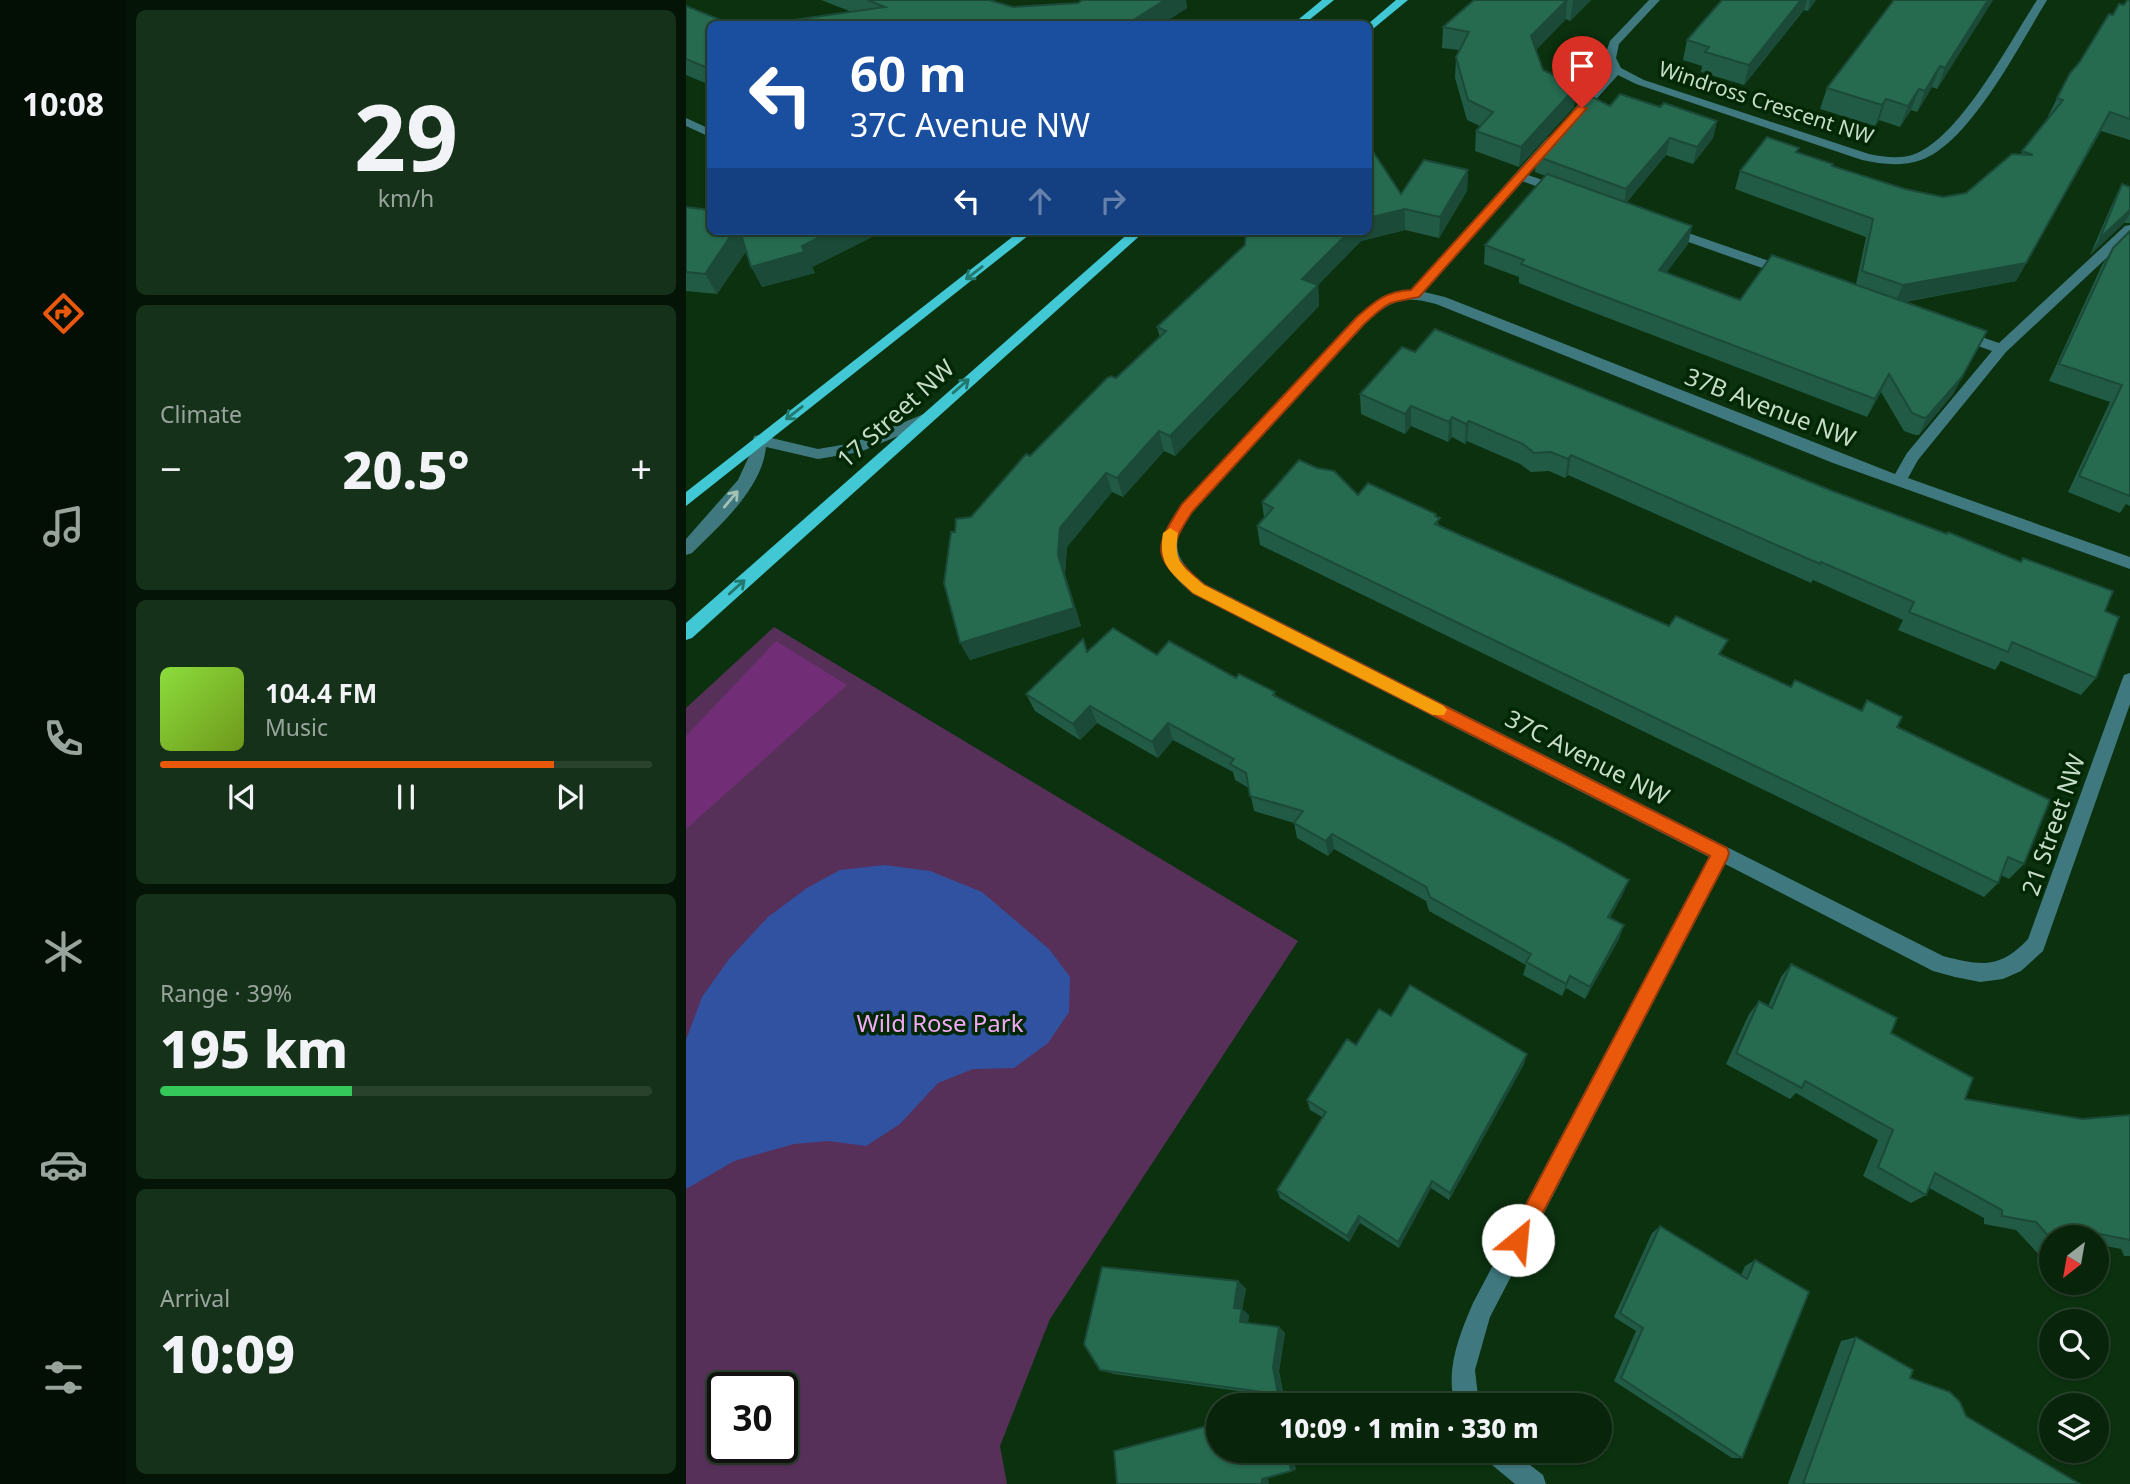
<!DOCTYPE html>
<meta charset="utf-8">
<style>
body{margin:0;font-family:"Noto Sans",sans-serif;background:#163119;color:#f1f3f6;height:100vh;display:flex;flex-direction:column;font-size:26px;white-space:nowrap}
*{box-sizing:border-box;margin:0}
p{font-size:23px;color:#98a59d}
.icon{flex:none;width:38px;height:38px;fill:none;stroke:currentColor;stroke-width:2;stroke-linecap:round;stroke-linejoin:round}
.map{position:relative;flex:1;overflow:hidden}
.details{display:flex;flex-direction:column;gap:10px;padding:10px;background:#041406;width:560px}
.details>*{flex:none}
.hud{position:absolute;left:21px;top:21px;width:665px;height:214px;border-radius:10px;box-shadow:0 2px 5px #0004,0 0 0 2px #29422c;background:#1a4fa0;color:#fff;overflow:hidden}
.needle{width:46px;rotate:211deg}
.buttons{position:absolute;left:1353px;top:1225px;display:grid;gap:14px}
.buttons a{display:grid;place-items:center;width:70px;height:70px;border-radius:50%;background:#08250b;box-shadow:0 2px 5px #0004,0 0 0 2px #29422c;font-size:35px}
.speed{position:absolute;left:21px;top:1372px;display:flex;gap:14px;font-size:35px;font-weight:700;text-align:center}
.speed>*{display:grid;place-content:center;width:91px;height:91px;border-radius:50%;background:#08250b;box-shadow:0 2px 5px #0004,0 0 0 2px #29422c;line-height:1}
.speed .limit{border:4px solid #111;border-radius:10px;background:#fff;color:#111}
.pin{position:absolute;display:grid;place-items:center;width:60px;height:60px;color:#fff;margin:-72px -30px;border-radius:50% 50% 50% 0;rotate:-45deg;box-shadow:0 0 7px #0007}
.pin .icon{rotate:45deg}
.me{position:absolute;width:77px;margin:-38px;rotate:28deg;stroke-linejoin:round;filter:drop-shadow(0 0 5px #0008)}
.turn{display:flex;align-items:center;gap:24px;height:147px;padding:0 28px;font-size:32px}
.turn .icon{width:91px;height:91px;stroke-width:2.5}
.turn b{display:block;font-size:49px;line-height:60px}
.lanes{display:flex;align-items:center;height:66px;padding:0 28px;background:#0003;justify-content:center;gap:35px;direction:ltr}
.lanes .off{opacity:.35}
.big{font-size:52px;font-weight:800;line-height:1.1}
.details .widget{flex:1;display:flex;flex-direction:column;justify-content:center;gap:10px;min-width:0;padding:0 24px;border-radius:10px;background:#163119}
.details .dial{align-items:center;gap:0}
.dial b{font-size:91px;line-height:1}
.song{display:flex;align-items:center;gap:21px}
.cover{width:84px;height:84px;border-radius:10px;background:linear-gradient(135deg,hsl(90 70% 55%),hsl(80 70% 35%))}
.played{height:7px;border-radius:4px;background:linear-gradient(90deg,#ea580c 80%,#29422c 80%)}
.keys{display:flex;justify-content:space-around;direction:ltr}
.heat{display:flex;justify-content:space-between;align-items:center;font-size:38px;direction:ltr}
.charge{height:10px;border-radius:5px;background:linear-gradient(90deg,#34c759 39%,#29422c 0)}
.trip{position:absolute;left:520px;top:1393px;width:406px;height:70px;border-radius:35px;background:#08250b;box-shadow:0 2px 5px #0004,0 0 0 2px #29422c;font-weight:800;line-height:70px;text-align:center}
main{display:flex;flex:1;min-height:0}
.tab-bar{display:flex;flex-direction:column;width:126px;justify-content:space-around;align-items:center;background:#030f04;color:#98a59d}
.tab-bar .icon{width:49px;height:49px}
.tab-bar .current{color:#ea580c}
.tab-bar b{font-size:32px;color:#f1f3f6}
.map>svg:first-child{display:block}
.green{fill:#573059;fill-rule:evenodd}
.forest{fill:#712e76}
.water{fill:#3152a1}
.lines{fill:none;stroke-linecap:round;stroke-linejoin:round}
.minor{fill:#3f787e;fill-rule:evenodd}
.major{fill:#42c8d5;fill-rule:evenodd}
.wall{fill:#215b45}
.shaded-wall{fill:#1b4a38}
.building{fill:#266a50;stroke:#1b4a38;stroke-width:2}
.oneway{stroke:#22786d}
.oneway2{stroke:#a5c3b5}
.route{fill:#ea580c;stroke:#983908;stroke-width:2}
.slow{fill:#f59e0b}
.labels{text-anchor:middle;stroke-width:7;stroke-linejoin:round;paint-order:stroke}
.far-street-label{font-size:21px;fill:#c7dcc7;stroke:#012705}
.street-label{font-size:24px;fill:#c7dcc7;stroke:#012705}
.park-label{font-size:24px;fill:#f2a9f6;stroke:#012705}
</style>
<main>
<nav class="tab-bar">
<b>10:08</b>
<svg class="icon current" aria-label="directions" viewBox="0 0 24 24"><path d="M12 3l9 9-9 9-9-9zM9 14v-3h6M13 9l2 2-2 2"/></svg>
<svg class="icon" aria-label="music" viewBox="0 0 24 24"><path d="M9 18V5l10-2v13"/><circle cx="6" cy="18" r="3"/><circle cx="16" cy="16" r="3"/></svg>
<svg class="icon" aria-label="phone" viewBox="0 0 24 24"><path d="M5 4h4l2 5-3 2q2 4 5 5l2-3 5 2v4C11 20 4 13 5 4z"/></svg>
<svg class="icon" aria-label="climate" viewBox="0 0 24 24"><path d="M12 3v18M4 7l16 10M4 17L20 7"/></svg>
<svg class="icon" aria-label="car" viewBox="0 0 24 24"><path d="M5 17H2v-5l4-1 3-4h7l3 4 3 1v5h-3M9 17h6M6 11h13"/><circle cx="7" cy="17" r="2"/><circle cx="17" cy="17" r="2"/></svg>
<svg class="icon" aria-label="filters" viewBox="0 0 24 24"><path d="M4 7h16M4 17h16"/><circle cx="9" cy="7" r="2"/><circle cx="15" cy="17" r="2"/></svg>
</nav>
<section class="details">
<div class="widget dial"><b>29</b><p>km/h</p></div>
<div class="widget"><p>Climate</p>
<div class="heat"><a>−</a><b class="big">20.5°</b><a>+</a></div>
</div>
<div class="widget">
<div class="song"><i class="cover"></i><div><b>104.4 FM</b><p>Music</p></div></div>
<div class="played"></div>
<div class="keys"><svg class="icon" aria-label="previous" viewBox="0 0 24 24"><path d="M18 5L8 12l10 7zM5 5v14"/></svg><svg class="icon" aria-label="pause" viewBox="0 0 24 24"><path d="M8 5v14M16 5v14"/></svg><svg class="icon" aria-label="next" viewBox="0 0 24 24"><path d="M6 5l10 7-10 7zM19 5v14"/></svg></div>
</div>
<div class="widget"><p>Range · 39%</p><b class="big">195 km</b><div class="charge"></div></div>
<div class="widget"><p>Arrival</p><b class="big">10:09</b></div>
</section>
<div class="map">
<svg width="1444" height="1484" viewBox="0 0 1444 1484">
<rect width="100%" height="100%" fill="#0b310f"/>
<!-- green -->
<path class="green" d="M88,627L612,941L364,1319L314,1446L321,1484H0V708ZM37,1388H96V1447H37Z"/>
<!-- forest -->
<path class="forest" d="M90,641L161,685L0,829V736Z"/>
<!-- water -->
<path class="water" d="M198,865L244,871L296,892L363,949L384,977L383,1012L362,1043L328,1068L287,1069L252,1083L214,1124L180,1146L143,1141L108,1144L48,1161L0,1189V1040L16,997L43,959L82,917L121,888L154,870Z"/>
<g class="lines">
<!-- minor -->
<g class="minor">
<path d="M963,0H974L933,44L930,58L935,68L958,80L1183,154C1197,157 1213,159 1226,155C1273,140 1324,41 1351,0H1361C1334,44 1284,143 1235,160C1215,167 1195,164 1176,160L950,84L932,75L894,117H886V111L925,70L918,58L924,41Z"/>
<path d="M0,118L24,129V137L0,126Z"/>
<path d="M866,136L872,140L842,175L877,187V193H869L836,181L738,292L759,297L1209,474L1221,453L1306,351L1270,338V332L1275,330L1313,343L1439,226L1444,225V236L1320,352L1232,460L1222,478L1444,557V569L1147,463L750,304C717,295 705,300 680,323L506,512C482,546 488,559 519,584L1257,956C1295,966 1314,969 1342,939L1436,680L1438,675L1444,673V704L1357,951L1335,971L1317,979L1294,982L1269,977L1247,971L1039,864L804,1317L789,1370L793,1405H769C759,1370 773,1336 787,1303L1023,857L507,594C469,562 467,544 496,504L670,317L697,296L725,290L862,137Z"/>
<path d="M982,226L1106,269L1108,272L1101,276L1096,275L977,233V227Z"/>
<path d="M238,414L245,419L243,423L174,452L132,459L80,447C76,489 34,525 6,553L0,555V539L52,480L64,454L68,436L73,435L132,449L167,443Z"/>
<path d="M795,1451H826L857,1475L860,1484H829L799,1459Z"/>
</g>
<!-- major -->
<g class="major">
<path d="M636,0H648L618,24H607Z"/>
<path d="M710,0H722L682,33V24Z"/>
<path d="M334,231H348L0,506V492Z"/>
<path d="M445,231H459L6,638L0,640V623Z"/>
</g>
</g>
<!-- wall -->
<g class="wall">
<path d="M135,0H303L327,7L500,1L501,8L476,24H79L166,12Z"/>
<path d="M788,0H905L884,21L880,19L850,50L857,70L888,107L833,167L789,151L790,131L794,126L781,120L769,78L770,57L773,50L756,48L757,27Z"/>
<path d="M1036,0H1130L1122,11L1118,10L1058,85L1015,72L1016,66L997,60L1001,40Z"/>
<path d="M1307,0L1251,89L1246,87L1231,112L1225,110L1214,127L1193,120L1189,126L1134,109L1141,88Z"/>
<path d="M1444,0V140L1415,131L1330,281L1219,302L1301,331L1267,394L1233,435H1229L1218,431L1195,392L1181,417L888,305L833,283V277L798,264L799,245L860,176L849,172L850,156L924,106L974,107L1031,121L1027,138L1007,164L980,155L940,202L1006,226L1002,244L980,273L1054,300L1170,284L1180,237L1049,189L1054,171L1112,152L1147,166L1219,189L1257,197L1280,193L1334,155L1363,117L1362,116L1384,73L1393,63L1427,15Z"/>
<path d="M0,6L24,24V85L0,75Z"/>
<path d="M782,170L781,191L753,238L719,230L675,241L632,285L633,306L489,456L478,451L437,497L426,492L381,547L379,574L395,626L284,660L274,643L269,532L285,517L344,456L474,338L471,327L715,194Z"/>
<path d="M1436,184L1444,187V223H1438L1404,255L1427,202Z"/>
<path d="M0,207L24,231H198L126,267L129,273L76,287L60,251L31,294L0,291Z"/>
<path d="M1444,231V506L1440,504L1434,513L1382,492L1424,402L1363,381L1416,265L1427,248Z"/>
<path d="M729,352L1144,490L1334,562L1337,558L1419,611L1410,678L1395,695L1315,661L1309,670L1212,630L1217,620L1127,580L1125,583L882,475L879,478L863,471L845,472L834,464L781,441L779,444L766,437L762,442L725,426L719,434L675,414L674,394Z"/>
<path d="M672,495L750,517L753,525L1105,687L1175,710L1181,700L1211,727L1338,864L1323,879L1315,875L1312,883L1298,897L574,545L571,526L578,518L576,502Z"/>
<path d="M397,639L402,652L471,655L550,678L589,692V696L937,894L924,918L938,925L933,939L899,999L880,988L876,996L837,975L840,965L743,911L740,901L648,849L642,856L611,838L608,823L568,811L563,788L549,780L547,772L487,740L472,758L411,723L394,740L349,711L340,694Z"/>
<path d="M1105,964L1205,1033L1279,1099L1396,1119L1444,1115V1256H1438L1435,1249L1410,1244V1237H1365V1256L1357,1259L1330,1230L1298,1224V1218L1243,1188L1240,1195L1225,1203L1177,1176L1192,1140L1110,1093L1104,1099L1040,1064L1063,1014L1073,1001L1082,1006L1095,977Z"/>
<path d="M705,1016L841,1054L838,1064L763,1200L745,1188L713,1248L674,1223L663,1242L594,1198L591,1190L636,1117L624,1110L621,1100L670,1045Z"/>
<path d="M974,1226L1055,1275L1059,1266L1069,1260L1056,1458H1046L928,1381L950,1331L928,1317L966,1233Z"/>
<path d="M552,1281L560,1289L556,1309L563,1315L562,1323L593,1327L599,1333L593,1371L598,1397L428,1374L414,1370Z"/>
<path d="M1170,1337L1224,1378L1280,1416L1394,1484H1102L1155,1341Z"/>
</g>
<!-- shaded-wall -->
<g class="shaded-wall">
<path d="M479,0H501L500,1L501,8L476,24H441Z"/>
<path d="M881,0L880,19L844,56L845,36Z"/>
<path d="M887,0H905L884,21L887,1Z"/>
<path d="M1115,0H1121L1118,10L1058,85L1063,65Z"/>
<path d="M1124,0H1130L1122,11Z"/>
<path d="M1302,0H1307L1251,89L1259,68Z"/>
<path d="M1254,66L1246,87L1231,112L1239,91Z"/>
<path d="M891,86L888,107L833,167L835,147Z"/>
<path d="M1233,89L1225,110L1214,127L1222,106Z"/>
<path d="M1200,99L1193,120L1189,126L1196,105Z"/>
<path d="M1424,112L1330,281L1209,303L1217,285Z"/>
<path d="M1031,121L1027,138L1007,164L1011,147Z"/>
<path d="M984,138L980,155L938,206L940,189Z"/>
<path d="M782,170L781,191L753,238L754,217Z"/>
<path d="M719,209V230L675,241L632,285L633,306L489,456L484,436L616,279L664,231H682V218Z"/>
<path d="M1444,210V214L1438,223L1404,255L1414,238Z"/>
<path d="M1006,226L1002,244L969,288L973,270Z"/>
<path d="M48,231H55L64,246L31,294L19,274Z"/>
<path d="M146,231H198L126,267L129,273L76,287L65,267Z"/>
<path d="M1301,331L1267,394L1233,435L1241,417Z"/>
<path d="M1203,374L1195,392L1181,417L1189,399Z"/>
<path d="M725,406V426L719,434V414Z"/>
<path d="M766,417V437L762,442L763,422Z"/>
<path d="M783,421L781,441L779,444L780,424Z"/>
<path d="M473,431L478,451L437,497L431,478Z"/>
<path d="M885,455L882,475L879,478L882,459Z"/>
<path d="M420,473L426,492L381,547L379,574L395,626L284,660L274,643L372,555L374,528Z"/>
<path d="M404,706L411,723L394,740L387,724Z"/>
<path d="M482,723L487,740L472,758L466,742Z"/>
<path d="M646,834L648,849L642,856L640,841Z"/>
<path d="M943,880L937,894L917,930L922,917Z"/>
<path d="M938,925L933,939L899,999L904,987Z"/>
<path d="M884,976L880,988L876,996L880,984Z"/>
<path d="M841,1054L838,1064L763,1200L764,1193Z"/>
<path d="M746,1181L745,1188L713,1248L712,1242Z"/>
<path d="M673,1216L674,1223L663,1242L661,1236Z"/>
<path d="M552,1281L560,1289L555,1314L548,1308Z"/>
<path d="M556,1309L563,1315L561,1328L554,1322Z"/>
<path d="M593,1327L599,1333L593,1371L598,1397L592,1394L587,1367Z"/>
<path d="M601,1451H607L610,1470L582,1478L583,1484H576V1479Z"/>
</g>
<!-- building -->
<g class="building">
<path d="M182,0H303L327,7L392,3L396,0H479L441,24L438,22L433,24H79L199,7Z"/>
<path d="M788,0H881L845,36L857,70L891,86L835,147L790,131L807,112L782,100L770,57L783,32L757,27Z"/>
<path d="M1036,0H1115L1063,65L1019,52L1023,47L1001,40Z"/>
<path d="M1208,0H1302L1259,68L1254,66L1239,91L1233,89L1222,106L1200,99L1196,105L1141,88Z"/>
<path d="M1441,0H1444V119L1424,112L1340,263L1217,285L1176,271L1187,219L1054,171L1081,137L1113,148L1110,152L1147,164L1146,166L1219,189L1257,197L1280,193L1326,154L1347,155L1336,151L1377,100L1371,98L1384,73L1393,63L1423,14L1427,15L1433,4L1438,5Z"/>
<path d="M0,6L35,20L34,24H24V69L0,59Z"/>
<path d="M934,94L974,107L978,103L1031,121L1011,147L984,138L940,189L850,156L904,96L924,106Z"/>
<path d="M688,153L715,194L738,160L782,170L754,217L719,209L682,218V155Z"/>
<path d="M861,174L1006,226L973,270L1054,300L1086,255L1301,331L1276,377L1241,417L1238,418L1226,413L1203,374L1189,399L891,286L835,264L838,260L799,245Z"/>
<path d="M1436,184L1444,187V210L1414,238Z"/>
<path d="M0,207L24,210V231H48L19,274L0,272Z"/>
<path d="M54,231H146L116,246L118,252L65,267Z"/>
<path d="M560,231H664L616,279L632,285L484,436L473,431L431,478L420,473L374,528L372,555L388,608L274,643L258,583L265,532H269L270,519L285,517L340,454L344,456L421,378L425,376L430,378L480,331L471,327L559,245Z"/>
<path d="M1444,231V496L1393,476L1436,385L1373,364L1427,248Z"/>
<path d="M749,329L1144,490L1261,534L1262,532L1335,562L1337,558L1427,591L1419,611L1433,617L1410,678L1326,642L1322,652L1223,612L1228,602L1135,562L1134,564L885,455L882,459L865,452L848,453L837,444L783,421L780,424L766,417L763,422L725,406L719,414L674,394L716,347L729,352Z"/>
<path d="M613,460L631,468L648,471L672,495L682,483L750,514L749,516L754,518L749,524L983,626L990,616L1042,640L1033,654L1105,687L1109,680L1176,711L1181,700L1216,717L1211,727L1364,800L1338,864L1322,857L1312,883L571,526L587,508L576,502Z"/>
<path d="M427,628L471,655L483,641L550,678L553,674L589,692L587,695L875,842L943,880L922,917L938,925L904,987L884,976L880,984L840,962L845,954L744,897L740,887L646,834L640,841L608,823L617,811L564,796L560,773L544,764L548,759L482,723L466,742L404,706L387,724L340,694L397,639L401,652Z"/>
<path d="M1105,964L1211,1018L1205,1033L1287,1078L1279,1099L1396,1119L1444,1115V1240L1399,1231L1393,1237H1365V1239L1350,1222L1316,1216V1210L1249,1173L1240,1195L1192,1167L1207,1130L1119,1081L1116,1088L1050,1053L1073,1001L1086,1008Z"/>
<path d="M724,985L841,1054L764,1193L746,1181L712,1242L673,1216L661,1236L591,1190L640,1112L621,1100L661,1039L670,1045L693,1009L705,1016Z"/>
<path d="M974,1226L1061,1279L1069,1260L1123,1292L1056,1458L935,1378L957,1328L934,1313Z"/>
<path d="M416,1267L552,1281L548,1308L556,1309L554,1322L593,1327L587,1367L592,1394L414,1370L398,1344Z"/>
<path d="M1170,1337L1227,1370L1224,1378L1264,1392L1274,1402L1280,1416L1394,1484H1117Z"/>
<path d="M532,1423V1451H601L605,1471L576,1479V1484H431L428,1451Z"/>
</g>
<!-- one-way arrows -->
<defs><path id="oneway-shaft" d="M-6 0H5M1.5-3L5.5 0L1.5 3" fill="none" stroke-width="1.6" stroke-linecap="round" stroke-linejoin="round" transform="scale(1.75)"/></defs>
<g class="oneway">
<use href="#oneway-shaft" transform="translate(288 273) rotate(142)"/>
<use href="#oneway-shaft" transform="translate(275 386) rotate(-41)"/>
<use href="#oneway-shaft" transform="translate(108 413) rotate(142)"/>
<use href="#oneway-shaft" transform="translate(51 587) rotate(-42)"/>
</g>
<use class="oneway2" href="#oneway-shaft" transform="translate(45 499) rotate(-50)"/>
<!-- route -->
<path class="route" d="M892,106L901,108L733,297C701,303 705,300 679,323L506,512C480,552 484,554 518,585L1041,848L1043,853L1041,859L839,1247L832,1250L825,1247L822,1240L825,1233L1024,856L507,593C467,555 466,551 496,504L671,317C689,301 701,291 725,290Z"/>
<!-- slow -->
<path class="slow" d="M484,528L492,533C487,563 497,566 518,585L758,706L761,710L758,715H747L507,593C485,572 472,566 477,533Z"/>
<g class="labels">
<!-- far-street labels -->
<g class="far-street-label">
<text transform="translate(1080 103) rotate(18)" y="7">Windross Crescent NW</text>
</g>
<!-- street labels -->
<g class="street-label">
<text transform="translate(1084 408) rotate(21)" y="8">37B Avenue NW</text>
<text transform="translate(210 414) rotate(-42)" y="8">17 Street NW</text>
<text transform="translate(901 758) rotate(27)" y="8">37C Avenue NW</text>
<text transform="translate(1368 825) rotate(-71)" y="8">21 Street NW</text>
</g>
<!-- park labels -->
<g class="park-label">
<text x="254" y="1032">Wild Rose Park</text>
</g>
</g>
</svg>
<div class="buttons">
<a><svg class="needle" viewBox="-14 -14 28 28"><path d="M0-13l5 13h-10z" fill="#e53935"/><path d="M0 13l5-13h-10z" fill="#98a59d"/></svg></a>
<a><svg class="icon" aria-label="search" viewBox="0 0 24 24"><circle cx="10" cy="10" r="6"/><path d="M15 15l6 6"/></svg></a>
<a><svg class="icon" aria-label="layers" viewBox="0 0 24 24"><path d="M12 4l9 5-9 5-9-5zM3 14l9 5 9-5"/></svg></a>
</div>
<div class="speed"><div class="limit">30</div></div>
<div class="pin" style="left:896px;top:108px;background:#d93025"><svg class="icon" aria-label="arrive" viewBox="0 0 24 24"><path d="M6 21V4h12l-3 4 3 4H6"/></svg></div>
<svg class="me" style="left:832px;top:1240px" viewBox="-20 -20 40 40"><circle r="19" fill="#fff"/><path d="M0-13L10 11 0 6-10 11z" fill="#ea580c"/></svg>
<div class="trip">10:09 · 1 min · 330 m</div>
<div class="hud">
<div class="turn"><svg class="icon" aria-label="left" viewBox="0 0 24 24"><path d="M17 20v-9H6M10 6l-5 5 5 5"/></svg><div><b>60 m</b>37C Avenue NW</div></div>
<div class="lanes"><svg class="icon" aria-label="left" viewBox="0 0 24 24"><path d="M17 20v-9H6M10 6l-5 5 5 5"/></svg><svg class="icon off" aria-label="ahead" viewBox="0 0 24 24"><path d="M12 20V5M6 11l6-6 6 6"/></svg><svg class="icon off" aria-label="right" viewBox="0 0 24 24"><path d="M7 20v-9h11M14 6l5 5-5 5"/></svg></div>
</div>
</div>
</main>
